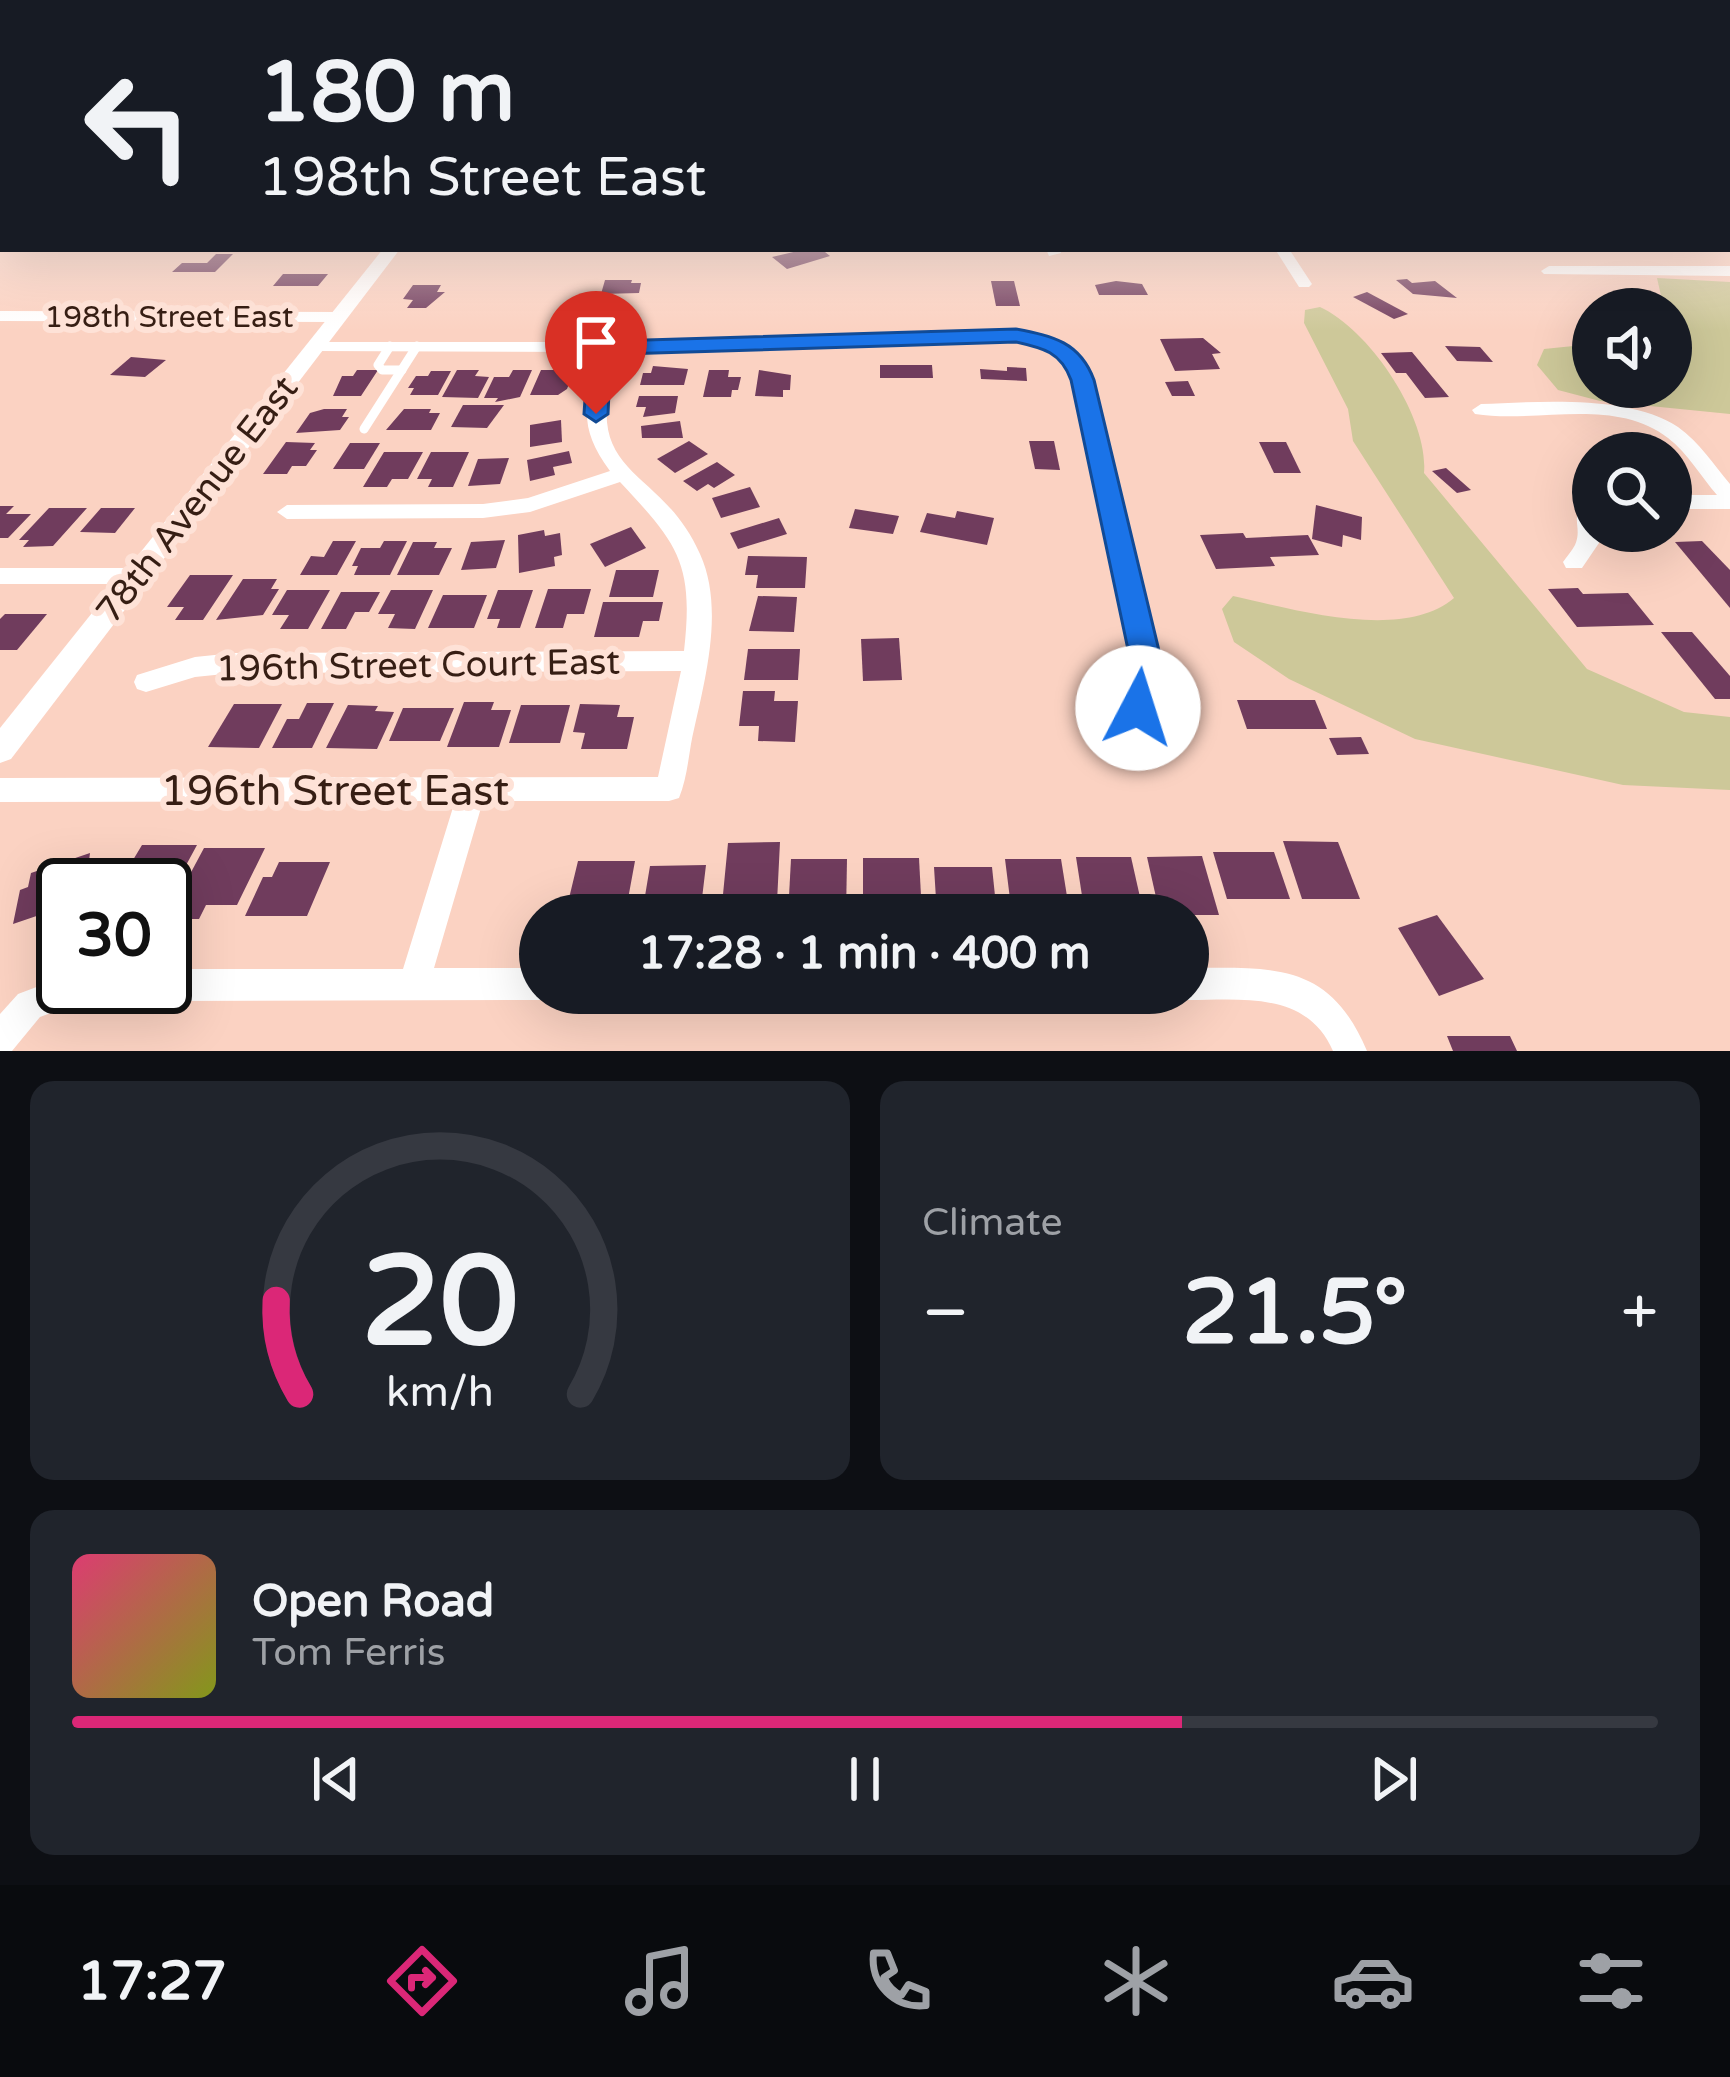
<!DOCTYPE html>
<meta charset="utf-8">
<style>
body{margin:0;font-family:"Varela Round",sans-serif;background:#20242c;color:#f1f3f6;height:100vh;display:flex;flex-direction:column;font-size:45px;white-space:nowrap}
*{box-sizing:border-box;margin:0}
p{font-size:39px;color:#9ea1a6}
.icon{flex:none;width:66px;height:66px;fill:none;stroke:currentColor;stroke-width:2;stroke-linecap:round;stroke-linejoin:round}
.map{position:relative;height:1051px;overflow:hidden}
.details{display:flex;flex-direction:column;gap:30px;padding:30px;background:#0d0f14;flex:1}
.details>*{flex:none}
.guide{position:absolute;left:0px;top:0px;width:1731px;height:252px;box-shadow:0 12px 48px #0002;background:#171b24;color:#f1f3f6;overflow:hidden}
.tools{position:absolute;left:1572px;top:288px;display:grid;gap:24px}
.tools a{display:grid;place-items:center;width:120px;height:120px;border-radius:50%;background:#171b24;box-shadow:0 12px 48px #0002;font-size:60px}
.speed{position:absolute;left:36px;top:858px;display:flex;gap:24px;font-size:60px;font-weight:700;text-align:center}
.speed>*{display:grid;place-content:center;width:156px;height:156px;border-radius:50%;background:#171b24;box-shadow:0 12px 48px #0002;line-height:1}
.speed .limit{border:6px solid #111;border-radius:18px;background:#fff;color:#111}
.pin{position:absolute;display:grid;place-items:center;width:102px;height:102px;color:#fff;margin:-123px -51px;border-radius:50% 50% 50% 0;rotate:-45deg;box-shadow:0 0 12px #0007}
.pin .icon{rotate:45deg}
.me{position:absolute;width:132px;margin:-66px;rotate:5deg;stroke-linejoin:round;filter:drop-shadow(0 0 9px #0008)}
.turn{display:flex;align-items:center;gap:42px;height:252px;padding:0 60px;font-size:54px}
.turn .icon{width:156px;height:156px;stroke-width:2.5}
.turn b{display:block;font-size:84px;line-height:102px}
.big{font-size:90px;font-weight:700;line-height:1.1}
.details .widget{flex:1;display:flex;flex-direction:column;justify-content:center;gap:18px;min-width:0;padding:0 42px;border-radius:24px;background:#20242c}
.details .dial{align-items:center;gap:0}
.dial svg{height:312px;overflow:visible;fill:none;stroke:#363941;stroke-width:7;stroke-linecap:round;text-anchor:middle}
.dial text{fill:#f1f3f6;stroke:none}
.song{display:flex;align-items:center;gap:36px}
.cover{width:144px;height:144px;border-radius:18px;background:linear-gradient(135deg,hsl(340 70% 55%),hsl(70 70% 35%))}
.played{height:12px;border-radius:6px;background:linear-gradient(90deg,#db2777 70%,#363941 70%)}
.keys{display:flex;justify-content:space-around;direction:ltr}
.heat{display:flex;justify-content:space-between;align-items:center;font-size:66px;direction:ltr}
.details .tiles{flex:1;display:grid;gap:30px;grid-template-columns:1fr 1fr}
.widget:last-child{grid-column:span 2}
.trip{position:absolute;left:519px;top:894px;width:690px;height:120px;border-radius:60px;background:#171b24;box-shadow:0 12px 48px #0002;font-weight:700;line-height:120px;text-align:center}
.dock{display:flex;height:192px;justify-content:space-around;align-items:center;background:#090b0e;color:#9ea1a6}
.dock .icon{width:84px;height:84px}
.dock .selected{color:#db2777}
.dock b{font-size:54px;color:#f1f3f6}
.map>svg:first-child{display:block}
.green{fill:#cdc899}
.building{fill:#703c5d}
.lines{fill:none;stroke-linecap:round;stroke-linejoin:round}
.service{stroke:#fff;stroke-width:9}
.minor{fill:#fff;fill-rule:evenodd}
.tertiary{fill:#fff;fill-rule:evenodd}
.route{fill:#1a73e8;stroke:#114b97;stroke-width:3}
.labels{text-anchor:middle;stroke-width:12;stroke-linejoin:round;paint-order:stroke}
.far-street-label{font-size:30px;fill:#361e14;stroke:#fee2d7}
.street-label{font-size:36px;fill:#361e14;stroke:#fee2d7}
.near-street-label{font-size:42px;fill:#361e14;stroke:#fee2d7}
</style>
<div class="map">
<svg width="1730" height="1051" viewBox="0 0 1730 1051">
<rect width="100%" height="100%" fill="#fbd2c2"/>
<!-- green -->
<g class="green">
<path d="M1657,278L1730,282V414L1600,401L1558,390L1537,365L1544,349L1593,344V387H1671V309H1664Z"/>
<path d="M1320,307C1370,330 1429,418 1424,473L1587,669L1684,712L1730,717V790L1623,785L1415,739L1289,679L1234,642L1222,609L1233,596C1294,609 1402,642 1454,598L1353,441L1348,409L1304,323L1305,310Z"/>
</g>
<!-- building -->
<g class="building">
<path d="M802,250L832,249V250L825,252L830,256L787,269L772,257Z"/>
<path d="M216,254H233L215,272H172L182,263H207Z"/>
<path d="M283,274H328L318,286H273Z"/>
<path d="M1407,279L1412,283L1435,281L1457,298L1413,294L1396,280Z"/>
<path d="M605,280H632L631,283H641L639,293L601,294Z"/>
<path d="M991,281H1014L1020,306H996Z"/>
<path d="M1116,281L1142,284L1148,295H1099L1095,285Z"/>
<path d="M413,285H441L437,292H445L426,308H407L413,300L403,299Z"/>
<path d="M1367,292L1408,314L1394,319L1353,297Z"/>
<path d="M1203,338L1221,353L1212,354L1220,369L1175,371L1160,339Z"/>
<path d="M1445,346L1480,347L1493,362L1457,361Z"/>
<path d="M1412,352L1449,397L1425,398L1406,373H1396L1381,353Z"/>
<path d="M131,357L166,360L145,377L110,375Z"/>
<path d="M880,365H932L933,378H880Z"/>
<path d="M653,366L688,369L684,385H640L643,373H651Z"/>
<path d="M1007,367L1026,368L1027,381L981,379L980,369L1007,371Z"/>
<path d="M357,370H378L361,396H333L342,376H353Z"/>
<path d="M457,370H479L475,376L489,377L478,398L442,397Z"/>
<path d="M513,370H532L520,397L495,402L498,398H484L494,377H509Z"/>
<path d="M541,370H562L560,376H572L567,389L558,395H530Z"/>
<path d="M709,370H729L728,377H741L738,390H732L731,397H703Z"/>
<path d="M759,370L791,375L790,390H783V397L755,396Z"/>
<path d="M431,371H451L438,395H410L414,388H408L416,376H428Z"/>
<path d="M1188,381L1195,396H1172L1165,382Z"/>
<path d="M639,396H678L675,413L643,417L646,407H636Z"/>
<path d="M463,405H504L487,428L451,427Z"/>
<path d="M324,409H347L342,417H349L340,430L296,433L310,413Z"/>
<path d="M404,409H431L429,413H440L431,430H386Z"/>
<path d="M561,420L562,442L530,447V425Z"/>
<path d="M680,421L683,438H642L641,426Z"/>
<path d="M689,441L708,454L675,473L657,459Z"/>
<path d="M1029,441H1054L1060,470L1035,469Z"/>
<path d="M286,442L315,443L310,450H317L306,466H292L287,474H263Z"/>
<path d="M1259,442H1286L1301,473H1274Z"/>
<path d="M350,443H380L364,469H333Z"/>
<path d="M569,451L572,463L553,467L555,475L530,481L527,460Z"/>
<path d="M384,452H423L408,479H392L387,487H363Z"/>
<path d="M431,452H469L453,487H428L432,479H417Z"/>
<path d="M509,458L500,484L468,486L478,459Z"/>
<path d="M717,462L735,475L714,488L708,484L697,491L683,481Z"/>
<path d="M1446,468L1471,490L1457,493L1432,471Z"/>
<path d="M750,487L760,507L721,518L712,498Z"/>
<path d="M1316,505L1362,517L1361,540L1343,535L1342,547L1312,539Z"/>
<path d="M0,506H14L6,514H31L8,538H0Z"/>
<path d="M49,508H87L53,546L23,547L29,540H19Z"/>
<path d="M101,508H135L115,533L80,532Z"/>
<path d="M855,509L899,516L893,534L849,528Z"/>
<path d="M957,511L994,518L987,545L920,532L927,513L955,518Z"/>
<path d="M779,518L787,534L738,549L730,533Z"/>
<path d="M631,527L646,548L605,567L590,544Z"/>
<path d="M544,530L545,536L560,533L562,555L554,557L555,566L519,573L518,535Z"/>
<path d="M1243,533L1246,538L1308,535L1319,555L1270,557L1275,566L1216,569L1200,535Z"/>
<path d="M505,540L496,568L461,570L471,542Z"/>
<path d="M333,541H356L337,575H300L311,556L324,557Z"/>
<path d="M384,541H407L390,575H354L358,566H352L361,548H380Z"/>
<path d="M1702,541L1730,570V608L1675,542Z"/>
<path d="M413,542H437L434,548H452L439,575H397Z"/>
<path d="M748,556L807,557L805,588H756L758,575H745Z"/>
<path d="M616,570H659L653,597H609Z"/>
<path d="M190,575H233L203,620H175L184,607H167Z"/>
<path d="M243,579H277L271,589H279L263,615L216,620Z"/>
<path d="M1578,588L1583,594L1628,593L1654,625L1577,627L1548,589Z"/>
<path d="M548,589H591L584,614H567L563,628H535Z"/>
<path d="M287,590H330L308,629H280L289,615H272Z"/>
<path d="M391,590H433L415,629L388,628L395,614H378Z"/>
<path d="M498,590H533L520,628H497L500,619H487Z"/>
<path d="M341,592H380L369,612H355L346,629H321Z"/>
<path d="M443,595H487L474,628H428Z"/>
<path d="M758,596L797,597L794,632L749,631Z"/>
<path d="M603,602H663L659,621H643L639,637H594Z"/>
<path d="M5,614H47L17,650H0V619Z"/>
<path d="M1661,632H1692L1730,676V699H1715Z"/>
<path d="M899,638L902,680L863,681L861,639Z"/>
<path d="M748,649H800L798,680H744Z"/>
<path d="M743,691H775L774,701H798L795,742L758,741L759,726H739Z"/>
<path d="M1237,700H1315L1327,729H1247Z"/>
<path d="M464,702H494L491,710H511L499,747H447Z"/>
<path d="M307,703H334L312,748H272L287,719H299Z"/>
<path d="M234,704H282L259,748L208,747Z"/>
<path d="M580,704L620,705L617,717H634L627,749H581L585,733L573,732Z"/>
<path d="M348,705L378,706L375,711L394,712L377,749L326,748Z"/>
<path d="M521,705H570L560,743H509Z"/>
<path d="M403,708H454L440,741H389Z"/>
<path d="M1361,737L1369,754L1337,755L1329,738Z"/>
<path d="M1283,841L1338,842L1360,899H1302Z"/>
<path d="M780,842L777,902H763L762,915H721L728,843Z"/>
<path d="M142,845H197L165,904V885H118Z"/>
<path d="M204,848H265L237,905H206L199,919H166Z"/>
<path d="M1213,852H1274L1290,899H1227Z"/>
<path d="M90,853L86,885H63V907L13,924L20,890L28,887L31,873Z"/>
<path d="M1202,856L1219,915H1160L1147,857Z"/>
<path d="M1076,857H1131L1144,915H1085Z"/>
<path d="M863,858H919L922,915H863Z"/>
<path d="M791,859H847L846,915H788Z"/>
<path d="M1005,859H1061L1070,915H1012Z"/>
<path d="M578,861H635L628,899H602L599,915H565Z"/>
<path d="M279,862H330L307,916H245L263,877H272Z"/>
<path d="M706,865L700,915H668L669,907L643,908L650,866Z"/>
<path d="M934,867H992L997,915H937Z"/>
<path d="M1437,915L1484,979L1439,996L1398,928Z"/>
<path d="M1447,1036H1510L1517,1051H1453Z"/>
</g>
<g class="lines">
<!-- service -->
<g class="service">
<path d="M390,346L378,365L382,370H402"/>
<path d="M364,429L417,346"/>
</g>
<!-- minor -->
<g class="minor">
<rect x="1728" y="204" width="2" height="8"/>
<path d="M1046,249H1060L1061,253L1049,256Z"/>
<path d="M1275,249H1289L1312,284L1309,287H1299Z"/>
<path d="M1549,266H1730V276L1544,274L1541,271Z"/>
<path d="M0,311L337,312L345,317L337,322L0,321Z"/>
<path d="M1016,331C1052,335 1076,345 1091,380L1158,659L1147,715L1138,719L1129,715L1125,708L1134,659L1073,380C1062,353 1044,344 1016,341L619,352C575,481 659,461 700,554C726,611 703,686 691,744C688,762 686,781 679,798L669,801H483L434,968H540V993L551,995L540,1000L165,1001L154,996L150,987H165V969H403L455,801L0,802V778L658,777L681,671L234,673L195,677L146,692L137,689L134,682L137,675L195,657L234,653L684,651C694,563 678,544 620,482L530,512L483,518L287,519L277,512L287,505L483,504L528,498L610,471C577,427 584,401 602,352L316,351L310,350V342H705Z"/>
<path d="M1481,404C1538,402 1629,394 1678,427C1699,442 1714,465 1730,484V509H1671V495H1717C1701,477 1688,453 1668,438C1614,396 1536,424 1475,414L1472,410Z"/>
<path d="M1593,501V531H1598L1599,543L1582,568H1566L1563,562C1567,556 1572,551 1575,545C1584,525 1565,514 1593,501Z"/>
<path d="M0,568H135L143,570L146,576L143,582L135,584H0Z"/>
<path d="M1188,968C1273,968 1329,961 1367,1051H1333C1307,991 1243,1000 1188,1000L1177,995L1188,993Z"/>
<path d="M63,977V987H96L91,998L40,1017L12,1051H0V1014L18,994Z"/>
</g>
<!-- tertiary -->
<path class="tertiary" d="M383,249H400L11,759L0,763V728Z"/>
</g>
<!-- sky -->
<linearGradient id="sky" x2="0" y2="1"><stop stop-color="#74b6c6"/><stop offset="0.56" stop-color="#fdebe4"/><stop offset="1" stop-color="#fdebe4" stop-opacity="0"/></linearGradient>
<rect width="1730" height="331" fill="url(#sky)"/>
<!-- route -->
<path class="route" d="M1016,329C1053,336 1080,342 1094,380L1161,659L1150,718L1138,722L1127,718L1122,708L1130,659L1071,380C1061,352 1043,348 1016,342L621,354L609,392L608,414L596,422L584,414C585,392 590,350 612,341Z"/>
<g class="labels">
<!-- far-street labels -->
<g class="far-street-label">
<text x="169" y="327">198th Street East</text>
</g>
<!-- street labels -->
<g class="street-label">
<text transform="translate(196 499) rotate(-52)" y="13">78th Avenue East</text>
<text transform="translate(418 664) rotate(-1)" y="13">196th Street Court East</text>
</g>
<!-- near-street labels -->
<g class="near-street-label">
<text x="335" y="805">196th Street East</text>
</g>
</g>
</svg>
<div class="tools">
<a><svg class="icon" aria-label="sound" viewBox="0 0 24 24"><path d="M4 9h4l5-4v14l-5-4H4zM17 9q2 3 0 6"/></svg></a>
<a><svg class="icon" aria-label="search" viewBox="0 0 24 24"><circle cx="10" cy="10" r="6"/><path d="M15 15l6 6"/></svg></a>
</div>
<div class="speed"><div class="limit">30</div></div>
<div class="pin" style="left:596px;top:414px;background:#d93025"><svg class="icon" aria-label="arrive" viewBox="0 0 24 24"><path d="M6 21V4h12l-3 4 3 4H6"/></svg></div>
<svg class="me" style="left:1138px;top:708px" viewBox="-20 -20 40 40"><circle r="19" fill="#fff"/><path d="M0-13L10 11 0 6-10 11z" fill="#1a73e8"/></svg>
<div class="trip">17:28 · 1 min · 400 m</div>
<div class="guide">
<div class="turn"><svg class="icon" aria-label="left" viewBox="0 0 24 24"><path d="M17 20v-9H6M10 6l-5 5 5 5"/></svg><div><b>180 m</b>198th Street East</div></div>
</div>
</div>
<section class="details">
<div class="tiles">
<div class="widget dial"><svg viewBox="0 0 100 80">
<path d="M14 69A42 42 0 1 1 86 69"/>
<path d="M14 69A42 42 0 0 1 8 45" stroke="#db2777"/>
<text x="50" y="56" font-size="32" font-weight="700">20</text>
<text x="50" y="72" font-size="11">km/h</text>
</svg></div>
<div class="widget"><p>Climate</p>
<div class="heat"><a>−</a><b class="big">21.5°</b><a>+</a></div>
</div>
<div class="widget">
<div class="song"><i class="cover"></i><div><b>Open Road</b><p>Tom Ferris</p></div></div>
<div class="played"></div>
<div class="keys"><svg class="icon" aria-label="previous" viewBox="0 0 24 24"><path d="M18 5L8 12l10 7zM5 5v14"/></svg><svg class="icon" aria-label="pause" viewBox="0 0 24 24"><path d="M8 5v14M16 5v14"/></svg><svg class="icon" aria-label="next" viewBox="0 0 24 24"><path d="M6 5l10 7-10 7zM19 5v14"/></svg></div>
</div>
</div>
</section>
<nav class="dock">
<b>17:27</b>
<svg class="icon selected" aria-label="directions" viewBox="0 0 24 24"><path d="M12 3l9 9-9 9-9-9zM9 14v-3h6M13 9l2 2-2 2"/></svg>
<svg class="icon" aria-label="music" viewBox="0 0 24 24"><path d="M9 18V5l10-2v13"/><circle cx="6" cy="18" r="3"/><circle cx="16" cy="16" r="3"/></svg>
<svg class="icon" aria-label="phone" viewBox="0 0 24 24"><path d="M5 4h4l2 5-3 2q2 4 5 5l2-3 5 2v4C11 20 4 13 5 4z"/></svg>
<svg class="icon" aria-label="climate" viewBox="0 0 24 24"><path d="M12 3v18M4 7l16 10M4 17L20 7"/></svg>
<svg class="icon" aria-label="car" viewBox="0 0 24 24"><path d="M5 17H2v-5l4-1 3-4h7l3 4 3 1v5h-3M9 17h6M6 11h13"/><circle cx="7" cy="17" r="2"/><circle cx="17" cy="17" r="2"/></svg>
<svg class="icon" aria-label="filters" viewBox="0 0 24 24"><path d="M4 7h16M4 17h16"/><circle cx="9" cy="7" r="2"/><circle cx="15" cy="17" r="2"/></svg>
</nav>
